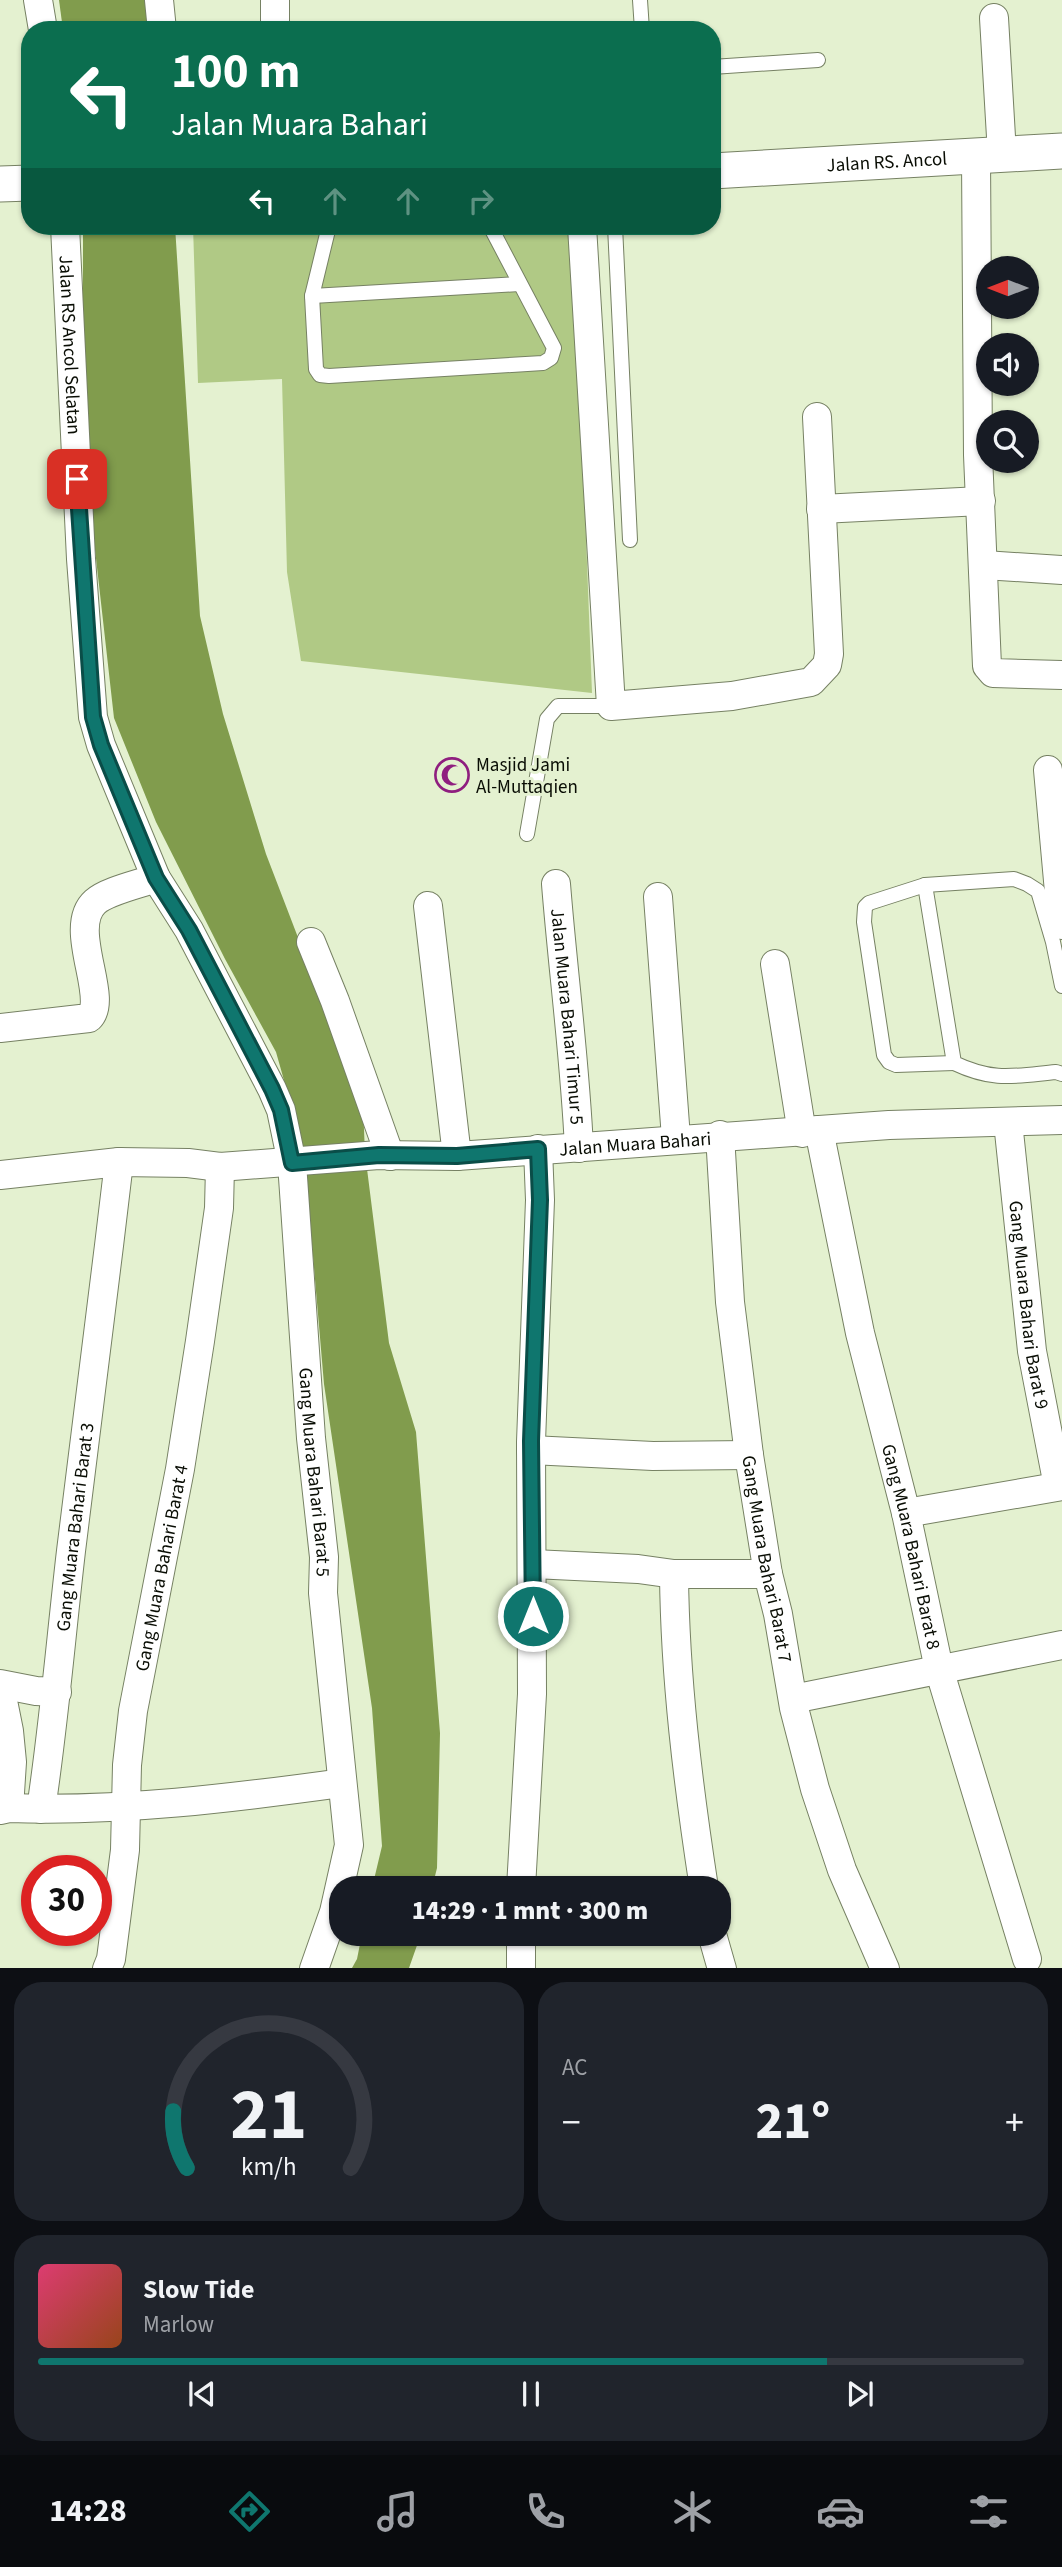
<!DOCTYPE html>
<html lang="id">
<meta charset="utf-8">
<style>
body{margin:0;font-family:"Source Sans 3",sans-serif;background:#20242c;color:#f1f3f6;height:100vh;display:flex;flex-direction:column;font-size:26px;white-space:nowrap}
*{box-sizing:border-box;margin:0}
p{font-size:23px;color:#9ea1a6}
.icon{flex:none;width:38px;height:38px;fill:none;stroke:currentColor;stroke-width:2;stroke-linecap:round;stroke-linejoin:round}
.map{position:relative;height:1968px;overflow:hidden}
.drawer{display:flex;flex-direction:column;gap:14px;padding:14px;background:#0d0f14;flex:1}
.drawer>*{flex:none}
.top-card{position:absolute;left:21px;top:21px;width:700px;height:214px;border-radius:28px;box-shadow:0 2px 5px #0004;background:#0b6e4f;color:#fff;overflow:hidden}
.needle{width:46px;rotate:270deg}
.buttons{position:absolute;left:976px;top:256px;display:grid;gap:14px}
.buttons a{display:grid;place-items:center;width:63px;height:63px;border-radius:50%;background:#171b24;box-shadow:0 2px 5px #0004;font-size:35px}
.speed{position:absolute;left:21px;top:1855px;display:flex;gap:14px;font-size:35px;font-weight:700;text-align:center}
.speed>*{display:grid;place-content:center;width:91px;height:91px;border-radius:50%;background:#171b24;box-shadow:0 2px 5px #0004;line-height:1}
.speed .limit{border:10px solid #d22;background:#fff;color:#111}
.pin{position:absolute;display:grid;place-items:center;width:60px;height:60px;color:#fff;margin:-30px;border-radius:14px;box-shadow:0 4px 10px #0006}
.me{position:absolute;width:77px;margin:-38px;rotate:0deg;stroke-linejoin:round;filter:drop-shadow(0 0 5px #0008)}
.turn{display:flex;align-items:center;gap:24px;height:147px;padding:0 35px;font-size:32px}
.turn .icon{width:91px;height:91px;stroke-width:2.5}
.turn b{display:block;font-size:49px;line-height:60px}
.lanes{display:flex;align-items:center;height:66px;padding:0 35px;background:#0003;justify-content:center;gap:35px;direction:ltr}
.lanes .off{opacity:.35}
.big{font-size:52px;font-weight:800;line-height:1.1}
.drawer .tile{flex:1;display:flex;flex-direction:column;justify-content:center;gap:10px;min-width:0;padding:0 24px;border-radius:28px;background:#20242c}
.drawer .dial{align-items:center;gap:0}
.dial svg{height:182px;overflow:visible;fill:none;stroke:#363941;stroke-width:7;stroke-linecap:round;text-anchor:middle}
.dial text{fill:#f1f3f6;stroke:none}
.song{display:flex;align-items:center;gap:21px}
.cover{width:84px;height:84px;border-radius:10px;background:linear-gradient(135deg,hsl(340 70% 55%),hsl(20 70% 35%))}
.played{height:7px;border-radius:4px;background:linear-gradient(90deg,#0f766e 80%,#363941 80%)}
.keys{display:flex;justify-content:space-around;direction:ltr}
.heat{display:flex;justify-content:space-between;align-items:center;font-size:38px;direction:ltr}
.drawer .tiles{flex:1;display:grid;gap:14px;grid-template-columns:1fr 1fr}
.tile:last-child{grid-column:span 2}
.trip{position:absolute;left:329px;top:1876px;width:402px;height:70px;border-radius:28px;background:#171b24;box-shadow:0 2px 5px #0004;font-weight:800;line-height:70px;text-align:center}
.menu{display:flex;height:112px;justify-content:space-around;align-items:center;background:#090b0e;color:#9ea1a6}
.menu .icon{width:49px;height:49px}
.menu .on{color:#0f766e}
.menu b{font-size:32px;color:#f1f3f6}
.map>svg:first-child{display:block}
.green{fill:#b0c985}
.water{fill:#819c4d}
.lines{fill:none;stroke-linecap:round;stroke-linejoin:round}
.service-casing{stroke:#768163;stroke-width:16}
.minor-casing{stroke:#768163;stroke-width:30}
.tertiary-casing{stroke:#768163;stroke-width:37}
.service{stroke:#fff;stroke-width:14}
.minor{stroke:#fff;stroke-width:28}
.tertiary{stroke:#fff;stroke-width:35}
.route-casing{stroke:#0a4d48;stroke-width:18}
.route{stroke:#0f766e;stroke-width:12}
.labels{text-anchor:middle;stroke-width:6;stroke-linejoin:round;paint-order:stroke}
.street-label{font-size:19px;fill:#090d04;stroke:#e4f1d0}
.poi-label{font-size:19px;fill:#090d04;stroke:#e4f1d0;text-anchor:start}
</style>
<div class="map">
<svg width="1062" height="1969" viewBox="0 0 1062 1969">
<rect width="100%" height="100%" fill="#e4f1d0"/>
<!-- green -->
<path class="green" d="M193,226H574L592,693L301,661L287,572L282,379L198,383Z"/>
<!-- water -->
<g class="water">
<path d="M59,0H148L152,30H63Z"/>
<path d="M83,226H175L200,616L223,714L266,854L363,1107L365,1153L389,1343L416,1432L440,1733L437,1868L432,1888H372L382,1846L372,1708L324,1384L304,1151L276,1052L225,959L156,822L114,718L83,443Z"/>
<path d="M362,1934H421L409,1968H352L357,1959Z"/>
</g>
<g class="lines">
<!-- service casing -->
<g class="service-casing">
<g id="service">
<path d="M640,0L642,30"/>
<path d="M712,67L818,60"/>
<path d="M329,226L312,296L316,369L320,375L329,376L543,363L551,358L554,348L490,226"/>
<path d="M615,226L630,540"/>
<path d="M312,296L519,284"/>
<path d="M527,834L547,719L558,706H611"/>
<path d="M925,885L954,1063C994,1082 1014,1076 1056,1072L1062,1074"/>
<path d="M954,1063L896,1065L889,1062L884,1055L864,922L865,907L869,903L925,885L1014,879L1027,884L1038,891L1053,942L1062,986"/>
</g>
</g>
<!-- minor casing -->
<g class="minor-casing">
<g id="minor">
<path d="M38,0L43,30"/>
<path d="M159,0L162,30"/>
<path d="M275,0V30"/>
<path d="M994,18L1002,154"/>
<path d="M976,157L978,455L987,666L993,673L1062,675"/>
<path id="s1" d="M65,226L81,559L93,717L101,745L156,878L189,930L272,1089L281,1110L292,1163L311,1438L324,1557L323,1593L349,1845L334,1912L314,1969"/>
<path d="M582,226L611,706L732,696L811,682L827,665L829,654L817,417"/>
<path d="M821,509L981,501"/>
<path d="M984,565L1062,570"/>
<path d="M1048,770L1062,925"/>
<path id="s2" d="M556,884C563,972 575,1060 579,1148"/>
<path d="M658,897L676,1138"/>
<path d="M428,906L457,1156"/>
<path d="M311,942L335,1001L390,1156"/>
<path d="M775,964L802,1133"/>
<path d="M0,1028L89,1018C110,998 66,928 95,902C107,891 140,884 156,878"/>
<path id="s3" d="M1008,1122L1032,1351L1058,1486"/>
<path id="s4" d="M819,1130L860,1333L906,1513L939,1669L1027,1959"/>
<path id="s5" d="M720,1135L730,1302L749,1455L768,1574L778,1614L794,1708L815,1789L842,1870L885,1969"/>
<path id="s6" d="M0,1175L119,1162L188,1163L220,1167L379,1155L457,1156L889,1125L1062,1120"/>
<path d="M531,1450L653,1456L749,1455"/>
<path d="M906,1513L1062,1486"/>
<path d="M533,1564L638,1569L674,1574"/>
<path d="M0,1684L36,1691L57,1692"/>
<path d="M0,1686L9,1731L12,1762L9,1808"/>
<path d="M793,1699L1062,1645"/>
<path id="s7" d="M41,1809C54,1723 61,1637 71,1551C86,1422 104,1292 119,1162"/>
<path d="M0,1810L9,1808C120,1812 233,1798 342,1783"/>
<path d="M521,1888L532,1694L531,1442L540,1200L538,1149"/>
<path d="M704,1888C688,1784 675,1679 674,1574H768"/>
<path d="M521,1934V1969"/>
<path d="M712,1934L722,1969"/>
<path id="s8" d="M107,1969L111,1959L125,1850L127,1765L133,1711L180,1469L200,1341L219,1208L220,1167"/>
</g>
</g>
<!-- tertiary casing -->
<g class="tertiary-casing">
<g id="tertiary">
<path id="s9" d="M712,171L1062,151"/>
<path d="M0,184L30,183"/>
</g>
</g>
<!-- service -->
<use href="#service" class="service"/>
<!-- minor -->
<use href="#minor" class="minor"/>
<!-- tertiary -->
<use href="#tertiary" class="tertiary"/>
</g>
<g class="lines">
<!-- route casing -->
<g class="route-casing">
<path id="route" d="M77,479L93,717L101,745L156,878L189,930L272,1089L281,1110L292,1163L379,1155L457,1156L538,1149L540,1200L531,1441L533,1616"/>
</g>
<!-- route -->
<use href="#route" class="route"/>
</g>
<!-- icons -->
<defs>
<g id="mosque-ring" transform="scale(1.75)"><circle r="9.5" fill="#e4f1d0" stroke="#8f1e7f" stroke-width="1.5"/><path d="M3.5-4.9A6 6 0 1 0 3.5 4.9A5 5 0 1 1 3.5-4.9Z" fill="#8f1e7f"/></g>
</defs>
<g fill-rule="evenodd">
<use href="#mosque-ring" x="452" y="775"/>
</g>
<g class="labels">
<!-- street labels -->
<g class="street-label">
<text dy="7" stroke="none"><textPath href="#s9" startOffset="175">Jalan RS. Ancol</textPath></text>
<text dy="7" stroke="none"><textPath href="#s1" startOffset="119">Jalan RS Ancol Selatan</textPath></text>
<text dy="7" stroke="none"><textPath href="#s2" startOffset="133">Jalan Muara Bahari Timur 5</textPath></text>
<text dy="7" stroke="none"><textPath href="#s6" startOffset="637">Jalan Muara Bahari</textPath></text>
<text dy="7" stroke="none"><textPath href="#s3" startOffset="184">Gang Muara Bahari Barat 9</textPath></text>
<text dy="7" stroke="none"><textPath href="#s1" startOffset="1293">Gang Muara Bahari Barat 5</textPath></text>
<text dy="7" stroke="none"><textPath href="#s7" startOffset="284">Gang Muara Bahari Barat 3</textPath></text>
<text dy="7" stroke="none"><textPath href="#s4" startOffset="427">Gang Muara Bahari Barat 8</textPath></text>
<text dy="7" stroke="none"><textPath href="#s5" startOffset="427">Gang Muara Bahari Barat 7</textPath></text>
<text dy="7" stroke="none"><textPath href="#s8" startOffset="406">Gang Muara Bahari Barat 4</textPath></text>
</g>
<!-- poi labels -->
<g class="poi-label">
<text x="476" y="771">Masjid Jami<tspan x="476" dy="22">Al-Muttaqien</tspan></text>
</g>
</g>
</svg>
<div class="buttons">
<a><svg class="needle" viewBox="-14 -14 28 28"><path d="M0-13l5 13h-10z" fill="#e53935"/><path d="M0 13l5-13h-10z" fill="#9ea1a6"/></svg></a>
<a><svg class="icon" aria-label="sound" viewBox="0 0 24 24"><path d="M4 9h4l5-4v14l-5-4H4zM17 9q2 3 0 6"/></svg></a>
<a><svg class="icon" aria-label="search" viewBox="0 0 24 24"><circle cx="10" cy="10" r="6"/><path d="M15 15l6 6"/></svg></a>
</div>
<div class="speed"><div class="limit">30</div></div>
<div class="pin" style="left:77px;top:479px;background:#d93025"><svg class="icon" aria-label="arrive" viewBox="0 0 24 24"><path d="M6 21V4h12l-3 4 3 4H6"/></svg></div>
<svg class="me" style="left:533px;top:1616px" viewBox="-20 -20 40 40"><circle r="17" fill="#0f766e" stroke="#fff" stroke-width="3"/><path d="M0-11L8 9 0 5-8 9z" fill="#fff"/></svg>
<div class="trip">14:29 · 1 mnt · 300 m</div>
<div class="top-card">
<div class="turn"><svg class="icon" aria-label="left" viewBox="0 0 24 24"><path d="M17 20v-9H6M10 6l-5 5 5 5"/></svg><div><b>100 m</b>Jalan Muara Bahari</div></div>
<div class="lanes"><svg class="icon" aria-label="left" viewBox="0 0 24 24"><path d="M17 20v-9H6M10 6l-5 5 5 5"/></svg><svg class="icon off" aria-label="ahead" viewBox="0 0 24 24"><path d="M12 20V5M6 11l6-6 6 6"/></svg><svg class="icon off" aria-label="ahead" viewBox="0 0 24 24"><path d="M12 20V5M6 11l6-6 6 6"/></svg><svg class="icon off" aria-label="right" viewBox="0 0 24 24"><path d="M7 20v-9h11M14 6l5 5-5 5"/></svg></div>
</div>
</div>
<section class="drawer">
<div class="tiles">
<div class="tile dial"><svg viewBox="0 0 100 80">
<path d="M14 69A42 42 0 1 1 86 69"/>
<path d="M14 69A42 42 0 0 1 8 44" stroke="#0f766e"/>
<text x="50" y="56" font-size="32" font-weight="700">21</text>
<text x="50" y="72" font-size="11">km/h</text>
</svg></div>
<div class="tile"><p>AC</p>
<div class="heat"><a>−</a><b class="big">21°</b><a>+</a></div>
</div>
<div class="tile">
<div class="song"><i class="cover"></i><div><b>Slow Tide</b><p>Marlow</p></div></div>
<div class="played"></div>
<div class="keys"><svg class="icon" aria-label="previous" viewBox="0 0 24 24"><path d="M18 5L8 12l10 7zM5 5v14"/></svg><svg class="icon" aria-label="pause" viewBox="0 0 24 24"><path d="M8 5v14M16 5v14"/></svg><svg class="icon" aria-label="next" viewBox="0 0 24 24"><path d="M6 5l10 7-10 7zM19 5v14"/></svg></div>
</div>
</div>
</section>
<nav class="menu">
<b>14:28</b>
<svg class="icon on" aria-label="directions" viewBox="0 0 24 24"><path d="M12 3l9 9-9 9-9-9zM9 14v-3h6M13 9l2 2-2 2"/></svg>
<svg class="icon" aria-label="music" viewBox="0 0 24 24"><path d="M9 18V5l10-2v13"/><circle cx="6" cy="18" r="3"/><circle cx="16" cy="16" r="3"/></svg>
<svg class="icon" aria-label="phone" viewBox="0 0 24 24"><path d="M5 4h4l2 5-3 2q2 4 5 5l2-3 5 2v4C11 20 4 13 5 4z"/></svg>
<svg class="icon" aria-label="climate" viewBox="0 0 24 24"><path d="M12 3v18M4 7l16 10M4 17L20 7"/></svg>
<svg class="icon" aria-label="car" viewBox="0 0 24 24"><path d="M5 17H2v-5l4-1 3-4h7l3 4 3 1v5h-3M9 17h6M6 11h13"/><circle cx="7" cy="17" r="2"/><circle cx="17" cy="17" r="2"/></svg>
<svg class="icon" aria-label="filters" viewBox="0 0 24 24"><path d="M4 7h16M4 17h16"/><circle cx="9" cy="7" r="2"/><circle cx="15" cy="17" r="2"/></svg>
</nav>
